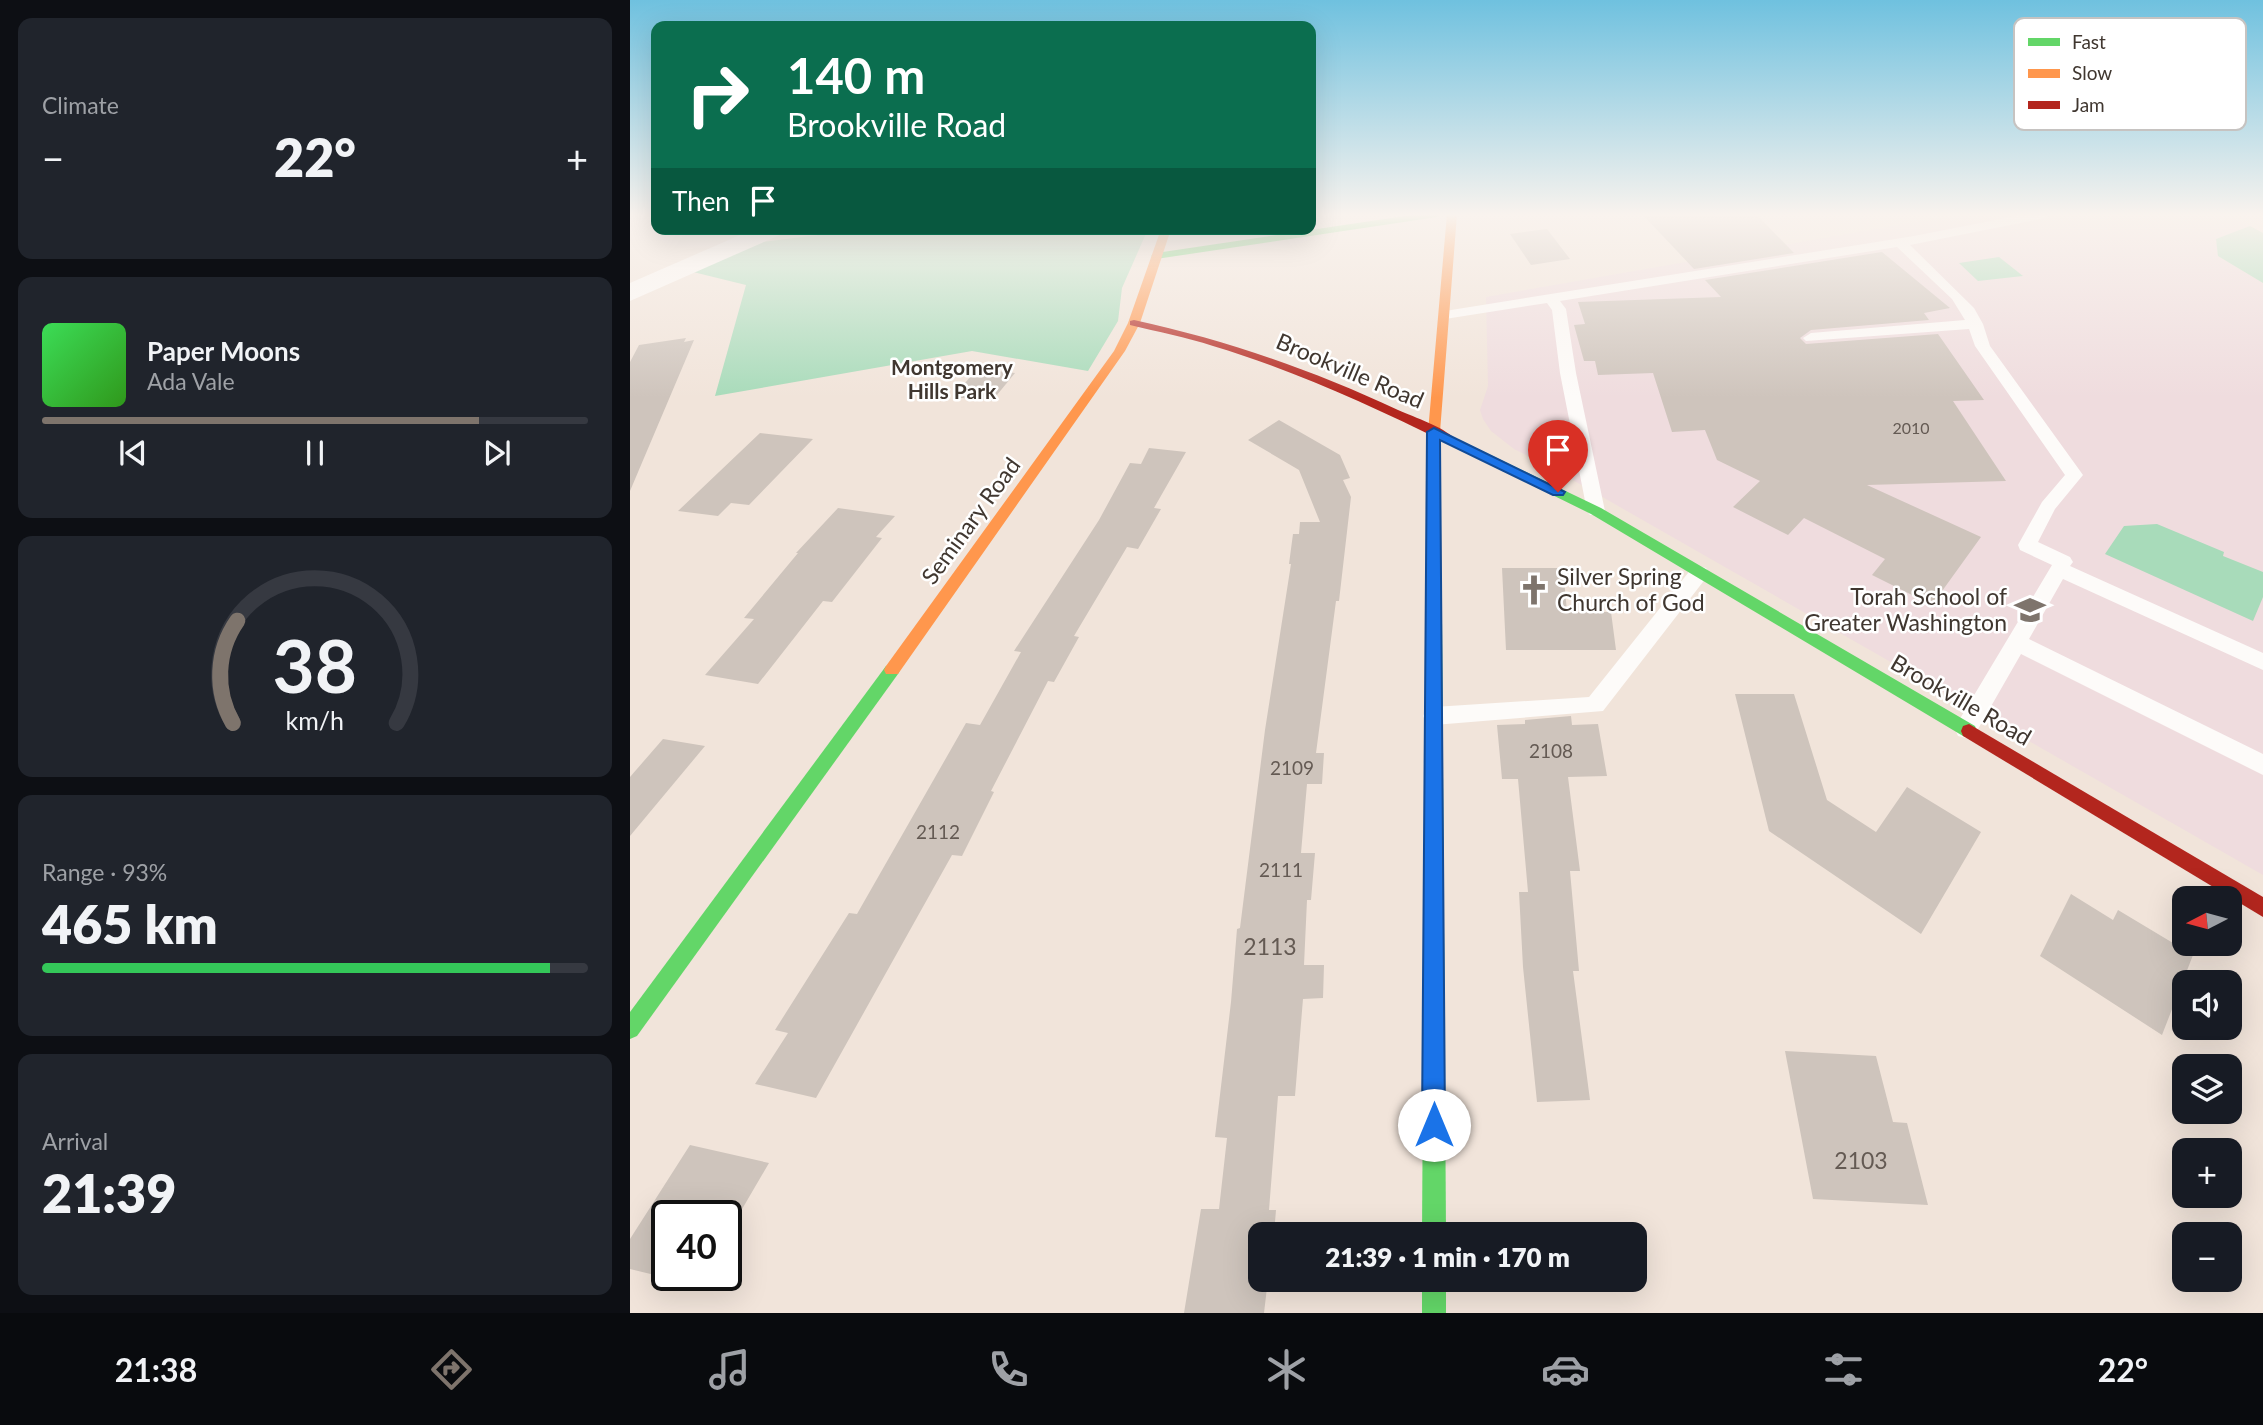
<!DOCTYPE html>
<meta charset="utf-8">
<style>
body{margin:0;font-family:Lato,sans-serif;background:#20242c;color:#f1f3f6;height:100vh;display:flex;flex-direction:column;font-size:26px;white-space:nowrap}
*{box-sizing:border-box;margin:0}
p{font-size:23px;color:#9ea1a6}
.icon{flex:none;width:38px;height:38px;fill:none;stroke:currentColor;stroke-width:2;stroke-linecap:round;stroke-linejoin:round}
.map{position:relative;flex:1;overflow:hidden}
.drawer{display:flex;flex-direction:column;gap:18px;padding:18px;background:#0d0f14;width:630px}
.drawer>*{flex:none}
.top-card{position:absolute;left:21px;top:21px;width:665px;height:214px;border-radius:14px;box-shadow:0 7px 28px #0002;background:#0b6e4f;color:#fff;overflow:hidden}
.needle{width:46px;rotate:264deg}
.fabs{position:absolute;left:1542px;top:886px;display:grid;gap:14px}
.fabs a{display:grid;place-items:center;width:70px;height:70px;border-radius:14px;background:#171b24;box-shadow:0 7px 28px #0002;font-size:35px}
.speed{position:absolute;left:21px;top:1200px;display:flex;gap:14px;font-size:35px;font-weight:700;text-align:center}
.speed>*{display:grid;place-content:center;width:91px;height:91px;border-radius:50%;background:#171b24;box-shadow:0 7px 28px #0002;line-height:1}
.speed .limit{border:4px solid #111;border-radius:10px;background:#fff;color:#111}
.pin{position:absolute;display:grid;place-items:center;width:60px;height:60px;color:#fff;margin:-72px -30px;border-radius:50% 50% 50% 0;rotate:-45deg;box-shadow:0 0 7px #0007}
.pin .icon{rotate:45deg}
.me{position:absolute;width:77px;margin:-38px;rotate:0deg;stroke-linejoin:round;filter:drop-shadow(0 0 5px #0008)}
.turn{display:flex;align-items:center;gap:24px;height:147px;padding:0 21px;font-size:32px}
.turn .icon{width:91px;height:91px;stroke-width:2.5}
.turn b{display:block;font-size:49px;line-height:60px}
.then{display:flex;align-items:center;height:66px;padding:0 21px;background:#0003;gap:14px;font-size:26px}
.big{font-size:52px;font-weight:800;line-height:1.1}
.drawer .widget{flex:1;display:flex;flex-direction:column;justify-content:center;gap:10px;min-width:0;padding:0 24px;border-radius:14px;background:#20242c}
.drawer .dial{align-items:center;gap:0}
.dial svg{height:182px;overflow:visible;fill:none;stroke:#363941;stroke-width:7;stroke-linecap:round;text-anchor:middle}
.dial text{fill:#f1f3f6;stroke:none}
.song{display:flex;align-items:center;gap:21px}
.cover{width:84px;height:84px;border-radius:10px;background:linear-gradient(135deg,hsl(130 70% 55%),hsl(110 70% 35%))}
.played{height:7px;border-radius:4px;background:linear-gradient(90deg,#7e746c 80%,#363941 80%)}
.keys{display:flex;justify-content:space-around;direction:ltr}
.heat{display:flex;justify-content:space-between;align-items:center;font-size:38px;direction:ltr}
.charge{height:10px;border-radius:5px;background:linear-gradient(90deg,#34c759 93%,#363941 0)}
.trip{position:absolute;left:618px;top:1222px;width:399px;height:70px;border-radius:14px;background:#171b24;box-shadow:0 7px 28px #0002;font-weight:800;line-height:70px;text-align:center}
.menu{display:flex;height:112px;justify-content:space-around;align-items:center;background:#090b0e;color:#9ea1a6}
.menu .icon{width:49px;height:49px}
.menu .on{color:#7e746c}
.menu b{font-size:32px;color:#f1f3f6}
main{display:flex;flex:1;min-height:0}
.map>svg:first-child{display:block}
.education{fill:#efdcde}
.green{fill:#a8dbba}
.building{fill:#cec4bc}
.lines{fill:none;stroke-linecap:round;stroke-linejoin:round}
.lane{fill:#fdfbf9;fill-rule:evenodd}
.street{fill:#fdfbf9;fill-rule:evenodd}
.fast{fill:#63d668;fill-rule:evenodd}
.slow{fill:#ff974d;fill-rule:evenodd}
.jam{fill:#b3261e;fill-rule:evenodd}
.route{fill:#1a73e8;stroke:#114b97;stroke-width:2}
.labels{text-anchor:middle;stroke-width:5;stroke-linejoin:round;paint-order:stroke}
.far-number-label{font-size:16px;fill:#645a53}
.number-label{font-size:19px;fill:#645a53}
.far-neighbourhood-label{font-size:21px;font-weight:bold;fill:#403730;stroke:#fff}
.street-label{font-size:23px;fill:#403730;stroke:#fff}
.poi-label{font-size:23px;fill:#403730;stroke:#fff;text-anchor:start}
.near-number-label{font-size:23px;fill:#645a53}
.key{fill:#fff;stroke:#c6c3c1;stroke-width:2}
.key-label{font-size:19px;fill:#403730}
</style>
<main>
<section class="drawer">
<div class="widget"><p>Climate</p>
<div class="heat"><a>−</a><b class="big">22°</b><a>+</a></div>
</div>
<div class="widget">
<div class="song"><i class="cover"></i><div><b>Paper Moons</b><p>Ada Vale</p></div></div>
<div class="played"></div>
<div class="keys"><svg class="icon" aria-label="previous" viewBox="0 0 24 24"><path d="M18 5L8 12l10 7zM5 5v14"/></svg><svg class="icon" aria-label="pause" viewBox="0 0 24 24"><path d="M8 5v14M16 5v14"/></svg><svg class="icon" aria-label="next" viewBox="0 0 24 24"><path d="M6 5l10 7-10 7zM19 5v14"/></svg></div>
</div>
<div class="widget dial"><svg viewBox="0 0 100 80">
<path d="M14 69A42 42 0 1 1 86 69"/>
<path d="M14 69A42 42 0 0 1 16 24" stroke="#7e746c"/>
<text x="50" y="56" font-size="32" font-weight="700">38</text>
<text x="50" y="72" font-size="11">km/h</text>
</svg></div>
<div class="widget"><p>Range · 93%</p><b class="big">465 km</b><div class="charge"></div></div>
<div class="widget"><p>Arrival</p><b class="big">21:39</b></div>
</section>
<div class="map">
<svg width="1633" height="1313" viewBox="0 0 1633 1313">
<rect width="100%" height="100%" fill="#f1e4da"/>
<!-- education -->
<path class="education" d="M1331,214H1599L1620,226L1586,239L1588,256L1633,283V875L920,467L884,449L861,431L853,419L850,410L858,386L856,297Z"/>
<!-- green -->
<g class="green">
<path d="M1620,226L1633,233V283L1588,256L1586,239Z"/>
<path d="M236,229H518L492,288L488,321L458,371L342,351L85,396L116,285L59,271L123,243Z"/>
<path d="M1369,257L1393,276L1348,281L1329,263Z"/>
<path d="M1527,524L1594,552L1593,556L1633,572V597L1623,621L1475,554L1494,526Z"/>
</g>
<!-- building -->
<g class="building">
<path d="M1012,214H1126L1164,253L1064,269Z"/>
<path d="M917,229L940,259L901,265L880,234Z"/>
<path d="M1252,252L1320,308L1294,313L1299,320L1181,330L1170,338L1176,344L1308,334L1354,400L1323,401L1376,481L1237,485L1351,537L1302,605L1242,575L1255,559L1174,518L1158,535L1103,507L1130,481L1087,460L1075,430L1042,432L1023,373L968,375L965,361H954L944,325L955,324L948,302L1091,297L1075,280Z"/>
<path d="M56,338L54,342L64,340L0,491V362L9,345Z"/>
<path d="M347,369L385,373L362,401L323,397Z"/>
<path d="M649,420L710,455L720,478L713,480L721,497L709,601H706L686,753H694L692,784H677L671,853H685L681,900H677L674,965H694L693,998L673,999L665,1096H648L639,1210H646L644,1234H630V1279H638L634,1313H554L571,1209H589L597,1138L585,1137L601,1002L607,929L610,928L635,730L661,564H659L663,534H669L670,522H690L669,470L618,440Z"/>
<path d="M130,433L183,439L119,505L101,503L88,516L48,511Z"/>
<path d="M519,448L556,452L524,508L531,509L508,549L497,547L444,636L449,637L424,682L418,681L361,791L364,792L332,856L322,855L186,1098L125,1084L158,1033L145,1030L219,913L227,914L336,723L350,725L391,652L384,651L469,520L500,463L511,464Z"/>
<path d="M208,508L265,516L246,537L252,538L202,602L193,601L128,684L75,675L124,619L114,618L168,553H166Z"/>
<path d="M872,568H933L937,612H981L986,650H876Z"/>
<path d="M1105,694H1164L1197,800L1246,832L1277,787L1351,832L1291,934L1139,831Z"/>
<path d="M941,716L942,725L968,724L977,776L938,777L950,871H940L949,971H943L960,1100L907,1102L893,967L889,892H898L888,779H872L867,725L895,724V720Z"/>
<path d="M33,739L75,746L0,836V777Z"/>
<path d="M1441,894L1483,920L1488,910L1563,955L1532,1035L1410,956Z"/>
<path d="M1155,1051L1246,1056L1263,1122L1277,1123L1298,1205L1183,1199Z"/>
<path d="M60,1145L139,1163L108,1216H37V1278L0,1269V1239Z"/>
</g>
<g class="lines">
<!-- lane -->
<g class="lane">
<path d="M1396,214H1421L1415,218L1280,245L1344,308L1353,324L1360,346L1453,475L1425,509L1408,542L1440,557L1443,562L1440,566L1633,653V670L1433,579L1399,639L1633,754V775L1391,654L1344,736L1336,738L1328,736L1325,729L1328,722L1422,565L1390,550L1388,545L1412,502L1435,475L1345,346L1339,329L1176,341L1173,338L1181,333L1335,320L1322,299L1267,247L930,301L936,309L946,373L975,511L972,515H960L957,511L930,373L922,310L917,303L815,319L808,315L815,311L1284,236Z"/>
<path d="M1069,566L1076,568L1079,573L1076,578L973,711L804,725L796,722L793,716L796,710L804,707L959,697L1062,568Z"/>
</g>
<!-- street -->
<path class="street" d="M124,229H156L152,234L0,301V283Z"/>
<!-- fast -->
<g class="fast">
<path d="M788,214H812L807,217L526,259L521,256L526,253Z"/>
<path d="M819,435L971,508L1345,726L1347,731L1345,736L1339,738L1333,736L961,514L815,442V436Z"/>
<path d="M804,614L812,620L816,1234H792L796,620Z"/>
<path d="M262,664L268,666L270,670L268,674L7,1036L0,1039V1012L256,666Z"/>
<rect x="792" y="1279" width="24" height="34"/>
</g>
<!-- slow -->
<g class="slow">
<path d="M817,214H827L810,432L812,620L804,626L796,620L798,432Z"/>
<path d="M531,229H541L510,323L495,351L268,674H256L254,670L256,666L484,351L498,323Z"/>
</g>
<!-- jam -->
<g class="jam">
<path d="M504,320C596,340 683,370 768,410C786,418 812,426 825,439L819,443L815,442C739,405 663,370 583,346C556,337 528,332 500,325V321Z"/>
<path d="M1339,724L1633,897V917L1333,736L1331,731L1333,726Z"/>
</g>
</g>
<!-- sky -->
<linearGradient id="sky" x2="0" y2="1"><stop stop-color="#6fc1df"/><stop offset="0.54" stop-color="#f9f3ee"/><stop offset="1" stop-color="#f9f3ee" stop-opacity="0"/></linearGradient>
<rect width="1633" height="398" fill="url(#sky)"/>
<!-- route -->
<path class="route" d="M804,428L935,492L933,495H923L810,440L815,1125L812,1133L804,1136L796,1133L792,1125L797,432Z"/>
<!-- icons -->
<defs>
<g id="church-bare" transform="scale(2.415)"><path d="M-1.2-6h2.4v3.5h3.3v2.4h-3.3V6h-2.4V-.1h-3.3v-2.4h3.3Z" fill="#7e746c" stroke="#fff" stroke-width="2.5" paint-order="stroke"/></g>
<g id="school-bare" transform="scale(2.415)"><path d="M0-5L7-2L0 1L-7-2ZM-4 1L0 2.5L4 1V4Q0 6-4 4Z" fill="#7e746c" stroke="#fff" stroke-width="2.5" paint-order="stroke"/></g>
</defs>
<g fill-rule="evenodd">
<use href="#church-bare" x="904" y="590"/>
<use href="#school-bare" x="1400" y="610"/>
</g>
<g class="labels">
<!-- far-number labels -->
<g class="far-number-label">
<text x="1281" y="434">2010</text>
</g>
<!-- number labels -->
<g class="number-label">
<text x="921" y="758">2108</text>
<text x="662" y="775">2109</text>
<text x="308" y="839">2112</text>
<text x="651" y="877">2111</text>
</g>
<!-- far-neighbourhood labels -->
<g class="far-neighbourhood-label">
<text x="322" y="375">Montgomery<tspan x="322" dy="24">Hills Park</tspan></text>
</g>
<!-- street labels -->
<g class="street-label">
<text transform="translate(720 371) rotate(23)" y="8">Brookville Road</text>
<text transform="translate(341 521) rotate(-54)" y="8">Seminary Road</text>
<text transform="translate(1331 700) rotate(30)" y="8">Brookville Road</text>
</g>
<!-- poi labels -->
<g class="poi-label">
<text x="927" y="585">Silver Spring<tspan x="927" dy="26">Church of God</tspan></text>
<text x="1377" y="605" text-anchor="end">Torah School of<tspan x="1377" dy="26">Greater Washington</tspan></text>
</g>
<!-- near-number labels -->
<g class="near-number-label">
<text x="640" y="955">2113</text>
<text x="1231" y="1169">2103</text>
</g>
</g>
<!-- legend -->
<rect x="1384" y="18" width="232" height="112" rx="10" class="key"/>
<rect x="1398" y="38" width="32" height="8" fill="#63d668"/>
<rect x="1398" y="69" width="32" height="9" fill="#ff974d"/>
<rect x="1398" y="101" width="32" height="8" fill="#b3261e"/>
<g class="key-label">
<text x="1442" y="49">Fast</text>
<text x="1442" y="80">Slow</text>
<text x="1442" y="112">Jam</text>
</g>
</svg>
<div class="fabs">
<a><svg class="needle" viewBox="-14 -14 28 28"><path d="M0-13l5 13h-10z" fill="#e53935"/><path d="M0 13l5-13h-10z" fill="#9ea1a6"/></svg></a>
<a><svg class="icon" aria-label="sound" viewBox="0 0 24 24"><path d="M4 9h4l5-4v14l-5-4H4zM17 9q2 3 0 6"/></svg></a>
<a><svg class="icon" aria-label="layers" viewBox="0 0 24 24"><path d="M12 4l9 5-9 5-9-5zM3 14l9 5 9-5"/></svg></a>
<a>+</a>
<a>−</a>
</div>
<div class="speed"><div class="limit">40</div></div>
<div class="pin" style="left:928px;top:492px;background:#d93025"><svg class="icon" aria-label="arrive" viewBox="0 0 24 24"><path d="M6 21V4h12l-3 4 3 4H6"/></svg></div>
<svg class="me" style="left:804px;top:1125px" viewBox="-20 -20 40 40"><circle r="19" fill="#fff"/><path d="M0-13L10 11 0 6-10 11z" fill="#1a73e8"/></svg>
<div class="trip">21:39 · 1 min · 170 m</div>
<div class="top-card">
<div class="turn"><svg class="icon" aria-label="right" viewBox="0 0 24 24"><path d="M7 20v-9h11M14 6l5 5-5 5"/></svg><div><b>140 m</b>Brookville Road</div></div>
<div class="then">Then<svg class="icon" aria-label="arrive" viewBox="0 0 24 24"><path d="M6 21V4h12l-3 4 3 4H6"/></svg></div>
</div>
</div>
</main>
<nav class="menu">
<b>21:38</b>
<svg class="icon on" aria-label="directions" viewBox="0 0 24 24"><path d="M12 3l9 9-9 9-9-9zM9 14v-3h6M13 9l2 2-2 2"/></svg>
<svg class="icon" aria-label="music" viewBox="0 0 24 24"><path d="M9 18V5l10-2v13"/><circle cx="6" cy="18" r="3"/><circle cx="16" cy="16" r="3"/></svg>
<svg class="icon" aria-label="phone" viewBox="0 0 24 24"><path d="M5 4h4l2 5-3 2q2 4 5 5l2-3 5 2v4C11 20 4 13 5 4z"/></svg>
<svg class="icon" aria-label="climate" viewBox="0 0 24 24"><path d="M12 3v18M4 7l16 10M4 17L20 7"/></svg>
<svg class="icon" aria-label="car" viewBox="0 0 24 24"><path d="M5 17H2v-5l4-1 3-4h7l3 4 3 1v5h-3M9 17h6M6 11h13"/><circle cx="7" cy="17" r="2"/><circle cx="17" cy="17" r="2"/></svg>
<svg class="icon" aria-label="filters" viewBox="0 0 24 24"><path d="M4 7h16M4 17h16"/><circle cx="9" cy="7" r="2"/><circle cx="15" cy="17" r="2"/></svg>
<b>22°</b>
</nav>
